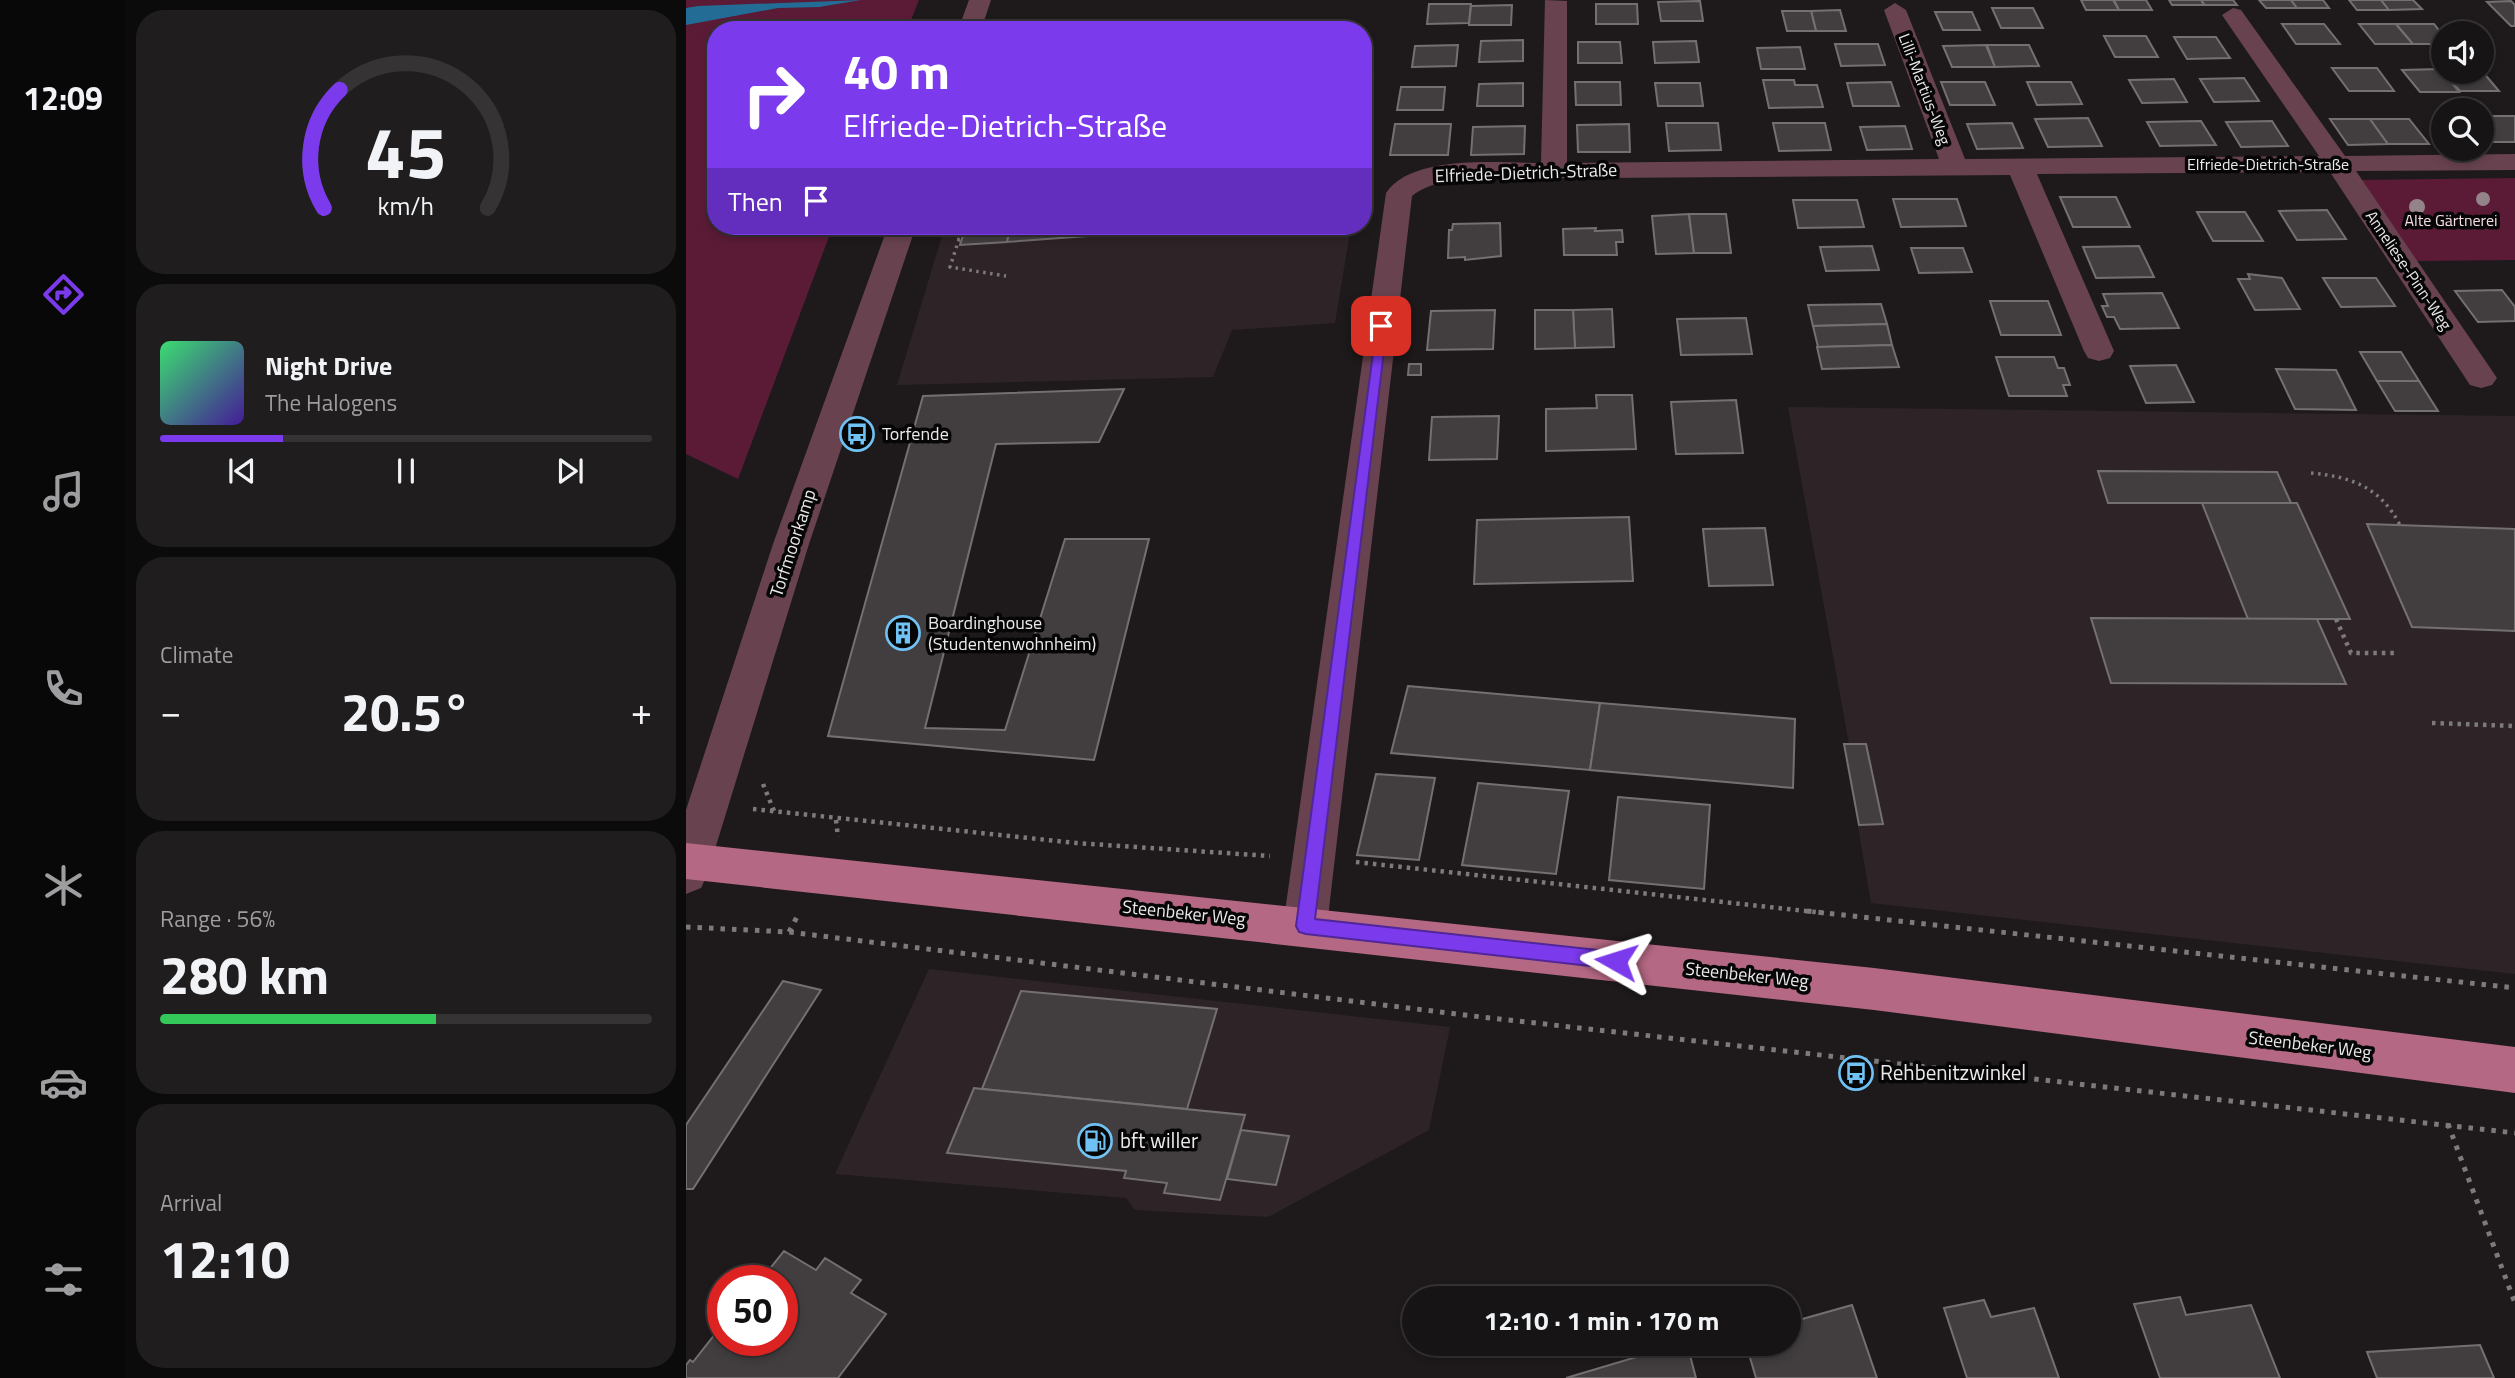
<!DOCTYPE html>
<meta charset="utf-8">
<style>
body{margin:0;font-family:"Titillium Web",sans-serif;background:#1f1d1d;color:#f1f3f6;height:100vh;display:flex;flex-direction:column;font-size:26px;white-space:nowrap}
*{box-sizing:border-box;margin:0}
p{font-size:23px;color:#9e9ea0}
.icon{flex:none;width:38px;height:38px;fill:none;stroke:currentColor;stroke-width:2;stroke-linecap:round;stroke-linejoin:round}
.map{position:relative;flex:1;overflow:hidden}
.panel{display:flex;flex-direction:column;gap:10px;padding:10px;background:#0c0b0b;width:560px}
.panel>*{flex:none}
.top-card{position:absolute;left:21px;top:21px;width:665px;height:214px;border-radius:28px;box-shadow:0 4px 10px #0003,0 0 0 2px #353334;background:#7c3aed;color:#fff;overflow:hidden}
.buttons{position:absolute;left:1745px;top:21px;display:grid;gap:14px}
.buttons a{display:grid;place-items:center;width:63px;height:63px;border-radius:50%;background:#161414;box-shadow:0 4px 10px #0003,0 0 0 2px #353334;font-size:35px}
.speed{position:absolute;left:21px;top:1265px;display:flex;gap:14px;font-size:35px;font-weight:700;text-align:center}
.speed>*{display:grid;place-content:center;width:91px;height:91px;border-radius:50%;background:#161414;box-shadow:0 4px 10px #0003,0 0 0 2px #353334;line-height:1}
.speed .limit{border:10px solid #d22;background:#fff;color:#111}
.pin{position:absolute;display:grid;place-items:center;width:60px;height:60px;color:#fff;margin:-30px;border-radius:14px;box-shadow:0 4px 10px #0006}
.me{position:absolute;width:77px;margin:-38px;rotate:276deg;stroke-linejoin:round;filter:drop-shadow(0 0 5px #0008)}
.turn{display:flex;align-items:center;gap:24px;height:147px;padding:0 21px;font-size:32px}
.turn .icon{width:91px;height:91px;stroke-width:2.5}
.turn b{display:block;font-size:49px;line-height:60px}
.then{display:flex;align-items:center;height:66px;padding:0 21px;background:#0003;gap:14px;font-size:26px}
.big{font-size:52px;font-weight:700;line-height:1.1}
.panel .tile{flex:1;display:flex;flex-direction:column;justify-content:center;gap:10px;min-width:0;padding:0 24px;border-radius:28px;background:#1f1d1d}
.panel .dial{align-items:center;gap:0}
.dial svg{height:182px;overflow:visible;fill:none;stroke:#353334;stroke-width:7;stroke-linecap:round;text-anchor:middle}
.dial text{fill:#f1f3f6;stroke:none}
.song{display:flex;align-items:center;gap:21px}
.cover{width:84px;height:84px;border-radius:10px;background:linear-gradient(135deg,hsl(140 70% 55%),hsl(260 70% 35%))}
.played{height:7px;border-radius:4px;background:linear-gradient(90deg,#7c3aed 25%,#353334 25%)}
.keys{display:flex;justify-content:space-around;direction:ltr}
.heat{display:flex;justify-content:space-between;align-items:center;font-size:38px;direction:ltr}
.charge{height:10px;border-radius:5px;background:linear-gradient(90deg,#34c759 56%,#353334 0)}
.trip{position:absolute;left:716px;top:1286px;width:399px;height:70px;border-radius:35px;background:#161414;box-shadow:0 4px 10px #0003,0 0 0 2px #353334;font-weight:700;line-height:70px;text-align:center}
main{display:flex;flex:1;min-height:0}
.menu{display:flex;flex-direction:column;width:126px;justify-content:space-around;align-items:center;background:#090808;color:#9e9ea0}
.menu .icon{width:49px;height:49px}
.menu .active{color:#7c3aed}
.menu b{font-size:32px;color:#f1f3f6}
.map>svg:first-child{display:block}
.built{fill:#2e2427}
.green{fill:#5b1b36}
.water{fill:#236c95}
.building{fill:#423e3f;stroke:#747071;stroke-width:2}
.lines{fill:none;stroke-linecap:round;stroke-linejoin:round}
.path-far3{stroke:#7d7a7b;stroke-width:2.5;stroke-dasharray:2.5 3.5;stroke-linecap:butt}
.path-far2{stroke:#7d7a7b;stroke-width:3.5;stroke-dasharray:2.5 4.5;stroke-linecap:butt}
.path-far1{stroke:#7d7a7b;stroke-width:4.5;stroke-dasharray:3.5 5;stroke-linecap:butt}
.path{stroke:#7d7a7b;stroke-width:5;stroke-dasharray:4.5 7;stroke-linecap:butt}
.minor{fill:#68434f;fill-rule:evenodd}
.major{fill:#b56883;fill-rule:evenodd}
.tree{fill:#948489}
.route{fill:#7c3aed;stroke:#51269a;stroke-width:2}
.labels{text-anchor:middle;stroke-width:7;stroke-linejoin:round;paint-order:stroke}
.far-street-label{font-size:16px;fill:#ebe9e9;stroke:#070606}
.far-park-label{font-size:16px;fill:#f5dbe3;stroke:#070606}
.street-label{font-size:18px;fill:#ebe9e9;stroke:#070606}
.poi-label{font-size:18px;fill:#ebe9e9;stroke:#070606;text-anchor:start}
.near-poi-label{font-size:21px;fill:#ebe9e9;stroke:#070606;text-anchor:start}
</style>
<main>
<nav class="menu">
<b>12:09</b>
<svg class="icon active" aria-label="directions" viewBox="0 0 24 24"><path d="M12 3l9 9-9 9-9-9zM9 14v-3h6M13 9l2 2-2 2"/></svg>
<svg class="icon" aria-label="music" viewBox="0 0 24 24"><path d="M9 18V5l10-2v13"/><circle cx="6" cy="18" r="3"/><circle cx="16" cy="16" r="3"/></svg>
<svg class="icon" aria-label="phone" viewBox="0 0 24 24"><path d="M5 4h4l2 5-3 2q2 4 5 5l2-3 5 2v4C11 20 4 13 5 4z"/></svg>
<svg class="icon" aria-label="climate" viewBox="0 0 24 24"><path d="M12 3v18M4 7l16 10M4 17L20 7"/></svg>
<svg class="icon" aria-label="car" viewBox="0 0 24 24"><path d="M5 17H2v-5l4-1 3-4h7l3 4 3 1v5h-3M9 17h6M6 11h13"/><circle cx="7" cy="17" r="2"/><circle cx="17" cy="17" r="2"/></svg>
<svg class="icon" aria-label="filters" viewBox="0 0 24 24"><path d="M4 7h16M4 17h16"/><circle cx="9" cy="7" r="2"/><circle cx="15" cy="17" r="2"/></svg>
</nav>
<section class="panel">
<div class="tile dial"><svg viewBox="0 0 100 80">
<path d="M14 69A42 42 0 1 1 86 69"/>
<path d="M14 69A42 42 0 0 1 21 17" stroke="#7c3aed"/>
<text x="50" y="56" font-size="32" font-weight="700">45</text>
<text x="50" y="72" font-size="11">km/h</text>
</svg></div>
<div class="tile">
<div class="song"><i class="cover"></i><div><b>Night Drive</b><p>The Halogens</p></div></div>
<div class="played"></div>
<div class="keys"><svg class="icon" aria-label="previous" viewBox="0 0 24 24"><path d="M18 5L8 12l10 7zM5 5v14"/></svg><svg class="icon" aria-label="pause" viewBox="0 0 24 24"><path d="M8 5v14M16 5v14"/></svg><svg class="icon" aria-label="next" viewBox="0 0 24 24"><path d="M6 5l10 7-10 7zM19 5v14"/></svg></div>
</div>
<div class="tile"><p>Climate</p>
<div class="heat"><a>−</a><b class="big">20.5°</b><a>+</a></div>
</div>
<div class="tile"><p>Range · 56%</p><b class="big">280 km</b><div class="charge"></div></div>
<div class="tile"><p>Arrival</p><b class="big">12:10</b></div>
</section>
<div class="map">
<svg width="1829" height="1378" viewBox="0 0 1829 1378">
<rect width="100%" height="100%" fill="#1e1a1b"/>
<!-- built -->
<g class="built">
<path d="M677,72L689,73L677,147Z"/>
<path d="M259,226H665L649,323L546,330L527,377L211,385Z"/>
<path d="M1102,407L1829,416V974L1185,903L1158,744H1163Z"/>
<path d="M243,969L764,1027L743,1130L582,1217L449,1210L440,1198L149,1174Z"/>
</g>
<!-- green -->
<g class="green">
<path d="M0,0H233L221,30H30V226H147L52,479L0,454Z"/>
<path d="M1829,178V260L1730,261L1673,180Z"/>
</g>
<!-- water -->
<path class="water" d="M175,0L133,7L92,8L0,25V8L12,6Z"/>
<!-- building -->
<g class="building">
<path d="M1395,0H1427L1433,10H1400Z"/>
<path d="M1428,0H1460L1466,10H1433Z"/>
<path d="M1483,0H1515L1518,5H1486Z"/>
<path d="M1515,0H1547L1551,5H1519Z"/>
<path d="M1573,0H1605L1611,8H1580Z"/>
<path d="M1605,0H1637L1643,8H1611Z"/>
<path d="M1663,0H1695L1703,10H1671Z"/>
<path d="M1695,0H1727L1736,9L1703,10Z"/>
<path d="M1014,1L1017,21H975L972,2Z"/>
<path d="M1825,1L1829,5V26H1825L1801,2Z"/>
<path d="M743,4H785L783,23L741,24Z"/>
<path d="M910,4H951L952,24H910Z"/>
<path d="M826,5L825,25H783L785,6Z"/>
<path d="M1306,8H1347L1357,28H1315Z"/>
<path d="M1154,10L1160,31H1130L1125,11Z"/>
<path d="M1096,11H1125L1130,31H1101Z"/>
<path d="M1249,12H1286L1294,30H1257Z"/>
<path d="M1596,24H1638L1654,44H1610Z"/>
<path d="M1673,24H1710L1727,44H1689Z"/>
<path d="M1710,24H1748L1757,35V44H1727Z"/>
<path d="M1418,36H1460L1472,57H1429Z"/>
<path d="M1488,37H1530L1544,58L1501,59Z"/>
<path d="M837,40V61L793,62L795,41Z"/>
<path d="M1010,41L1013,62L969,63L967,42Z"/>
<path d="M892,42H934L936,63H892Z"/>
<path d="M1149,44H1192L1199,65L1155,66Z"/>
<path d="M772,45L770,66L726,67L729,46Z"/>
<path d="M1300,45L1309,67H1266L1257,46Z"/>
<path d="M1301,45H1343L1353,66L1309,67Z"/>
<path d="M1114,47L1119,69H1075L1071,48Z"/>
<path d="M1646,68H1691L1708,91H1663Z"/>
<path d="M1755,69L1773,92H1734L1716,70Z"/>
<path d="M1796,71L1813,91H1774L1757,72Z"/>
<path d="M1558,78L1573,101L1528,102L1514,79Z"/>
<path d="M1488,79L1501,102L1456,103L1443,80Z"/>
<path d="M1077,80H1108L1109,85H1131L1137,107L1083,108Z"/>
<path d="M889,82H934L935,105H890Z"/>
<path d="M1205,82L1213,106H1167L1161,83Z"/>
<path d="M1255,82H1299L1309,105H1264Z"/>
<path d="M1341,82H1385L1396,104L1351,105Z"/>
<path d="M837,83V106H791L793,84Z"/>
<path d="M969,83H1014L1017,106H972Z"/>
<path d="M715,87H759L757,110H711Z"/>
<path d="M1796,116H1829V142H1805L1801,136L1796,137Z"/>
<path d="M1402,118L1416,146L1362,147L1349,119Z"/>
<path d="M1644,119H1684L1702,144L1662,145Z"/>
<path d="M1684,119H1723L1743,144H1702Z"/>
<path d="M1515,121L1530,145L1474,146L1461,122Z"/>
<path d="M1586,121L1602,146L1555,147L1540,122Z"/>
<path d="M980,123H1032L1035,150L983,151Z"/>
<path d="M1087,123H1139L1145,150L1093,151Z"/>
<path d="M1326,123L1337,148L1291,149L1281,124Z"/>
<path d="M709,124H765L762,155H704Z"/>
<path d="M943,124L944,152H892L891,125Z"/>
<path d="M839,126L838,154L785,155L787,127Z"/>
<path d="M1219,126L1226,149L1181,150L1174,127Z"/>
<path d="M1374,197H1430L1444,227H1387Z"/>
<path d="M1207,199H1271L1280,226L1215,227Z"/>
<path d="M1107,200H1171L1178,227L1112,228Z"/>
<path d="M1641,210L1660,239L1611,240L1593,211Z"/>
<path d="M1511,212H1559L1577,241H1527Z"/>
<path d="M1003,214L1008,253L970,254L966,216Z"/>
<path d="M1003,214H1040L1045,253H1008Z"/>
<path d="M814,223L815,256L779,260V257L762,258L763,230H766L767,224Z"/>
<path d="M280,226H325L321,242L274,245Z"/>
<path d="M325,226H417L415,235L321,242Z"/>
<path d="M910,228L909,231L936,230L937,242H930L931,255H878L877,229Z"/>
<path d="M1186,246L1193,270L1140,271L1134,247Z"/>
<path d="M1453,246L1468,277L1410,278L1397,247Z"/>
<path d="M1225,248H1277L1286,272L1233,273Z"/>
<path d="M1562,274L1596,278L1614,309L1569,310L1552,279H1564Z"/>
<path d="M1637,278H1690L1709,306L1655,307Z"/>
<path d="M1816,290L1829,307V321L1792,322L1769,291Z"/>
<path d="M1476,293L1493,328L1434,329L1428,317H1421L1416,306H1422L1417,294Z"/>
<path d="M1304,301H1362L1375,335H1315Z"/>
<path d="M1195,304L1201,324L1127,326L1122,305Z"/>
<path d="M926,309L928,347L889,348L887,310Z"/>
<path d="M809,310L807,349L741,350L745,311Z"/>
<path d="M849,310H887L889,348L849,349Z"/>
<path d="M1060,318L1066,354L995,355L991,319Z"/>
<path d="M1201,324L1206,345L1132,347L1127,326Z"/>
<path d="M1206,345L1213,367L1136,369L1131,347Z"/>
<path d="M1674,352H1715L1733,381H1691Z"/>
<path d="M1310,357H1368L1372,368H1378L1384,385H1377L1381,396H1323Z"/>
<path d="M723,364H735V375H722Z"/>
<path d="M1490,365L1508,402L1460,403L1444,366Z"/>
<path d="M1590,369L1650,370L1670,410L1609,409Z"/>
<path d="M1691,381H1733L1752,411H1709Z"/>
<path d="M438,389L413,442L310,444L239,728L319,730L379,539H463L408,760L142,736L237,396Z"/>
<path d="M910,395H946L950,449L860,451V409L911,408Z"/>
<path d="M1050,400L1057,453L990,454L985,402Z"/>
<path d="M813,416L811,459L743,460L746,417Z"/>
<path d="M1412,471L1591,472L1605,503H1422Z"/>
<path d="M1516,503H1611L1664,619H1562Z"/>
<path d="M943,517L947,581L788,584L791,520Z"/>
<path d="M1681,524L1829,529V631L1726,627Z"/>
<path d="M1079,528L1087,585L1023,586L1017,529Z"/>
<path d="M1405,618L1631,619L1660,684L1425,683Z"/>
<path d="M722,686L914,703L904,770L705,753Z"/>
<path d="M914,703L1109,719L1107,788L904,770Z"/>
<path d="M1158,744H1180L1197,824L1173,825Z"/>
<path d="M690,774L749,778L733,860L671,855Z"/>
<path d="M792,783L883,791L870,874L776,865Z"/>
<path d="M932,797L1024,805L1018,889L923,880Z"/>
<path d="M97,981L135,990L7,1189H0V1125Z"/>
<path d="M335,991L531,1009L501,1109L296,1089Z"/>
<path d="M288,1088L296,1089L559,1115L534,1200L478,1193L481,1183L438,1178L440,1171L261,1153Z"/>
<path d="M555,1130L603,1136L590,1185L541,1179Z"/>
<path d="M98,1251L130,1270L139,1258L175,1280L165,1293L200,1314L152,1378H0V1365L4,1360L7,1362L37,1324V1340H96V1281H74Z"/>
<path d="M1494,1297L1500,1315L1565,1305L1594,1378H1474L1448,1304Z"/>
<path d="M1298,1300L1305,1317L1348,1308L1373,1378H1281L1258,1308Z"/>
<path d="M1166,1305L1191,1378H1070L1060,1344H1102V1323Z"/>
<path d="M994,1344H1001L1010,1378H880Z"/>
<path d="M1794,1345L1808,1378H1691L1681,1352Z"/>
</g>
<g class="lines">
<!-- path-far3 -->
<path class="path-far3" d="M272,240L277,226"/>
<!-- path-far2 -->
<g class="path-far2">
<path d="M273,239L264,267L320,276"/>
<path d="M1625,473C1666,477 1694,487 1714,525"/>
</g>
<!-- path-far1 -->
<g class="path-far1">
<path d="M1650,619L1665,653H1712"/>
<path d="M1746,723L1829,726"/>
<path d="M77,784L88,811"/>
<path d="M67,809L390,843L584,856"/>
<path d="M150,820L152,837"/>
<path d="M670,862L1138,913"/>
</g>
<!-- path -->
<g class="path">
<path d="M1121,911L1829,988"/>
<path d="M0,927L103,932L787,1016L1829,1133"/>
<path d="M103,932L113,913"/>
<path d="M1762,1124L1829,1303"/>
</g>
<!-- minor -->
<g class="minor">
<path d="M283,0H305L295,30H272Z"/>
<path d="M859,0L881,1V163L1253,159L1198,10L1209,3L1220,10L1279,159L1633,156L1536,15L1547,8L1555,10L1659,156L1829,154V170L1670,171L1811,378L1806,385L1795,388L1784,385L1644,172L1351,174L1428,351L1424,358L1413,361L1402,358L1398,351L1324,175L786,179C764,181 744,182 726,196L641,926L635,940L619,946L603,940L597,926L700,193C726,154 813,163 855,163Z"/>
<path d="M202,226H230L123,544L21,875L15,888L0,894V810L87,544Z"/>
</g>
<!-- major -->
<path class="major" d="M0,843L1188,968L1829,1047V1093L1188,1010L0,879Z"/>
</g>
<!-- trees -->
<g class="tree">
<circle cx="1797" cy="199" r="7"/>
<circle cx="1731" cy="207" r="8"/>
</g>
<!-- route -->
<path class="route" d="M691,324L701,326L629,919L930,952L936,955L939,961L936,967L930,969L620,934L613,932L610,926Z"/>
<!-- icons -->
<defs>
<g id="bus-ring" transform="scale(1.75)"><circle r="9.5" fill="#070606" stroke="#70c1f4" stroke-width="1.5"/><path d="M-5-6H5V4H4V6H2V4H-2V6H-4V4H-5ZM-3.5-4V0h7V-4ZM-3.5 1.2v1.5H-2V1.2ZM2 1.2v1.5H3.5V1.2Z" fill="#70c1f4"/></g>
<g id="building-ring" transform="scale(1.75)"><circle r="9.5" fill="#070606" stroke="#70c1f4" stroke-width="1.5"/><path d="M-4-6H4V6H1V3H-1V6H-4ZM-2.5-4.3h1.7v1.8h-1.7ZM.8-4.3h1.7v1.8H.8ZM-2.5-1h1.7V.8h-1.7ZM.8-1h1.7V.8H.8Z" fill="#70c1f4"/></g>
<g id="fuel-ring" transform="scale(1.75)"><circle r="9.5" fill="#070606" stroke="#70c1f4" stroke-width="1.5"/><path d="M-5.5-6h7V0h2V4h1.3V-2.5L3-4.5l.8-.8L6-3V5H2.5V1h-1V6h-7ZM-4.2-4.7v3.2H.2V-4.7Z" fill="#70c1f4"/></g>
</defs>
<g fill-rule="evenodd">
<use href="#bus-ring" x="171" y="434"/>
<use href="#building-ring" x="217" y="633"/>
<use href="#bus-ring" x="1170" y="1073"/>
<use href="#fuel-ring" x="409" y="1141"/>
</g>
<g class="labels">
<!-- far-street labels -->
<g class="far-street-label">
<text transform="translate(1239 89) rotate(69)" y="6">Lilli-Martius-Weg</text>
<text x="1582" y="170">Elfriede-Dietrich-Straße</text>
<text transform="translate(1723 270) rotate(56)" y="6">Anneliese-Pinn-Weg</text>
</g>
<!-- far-park labels -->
<g class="far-park-label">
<text x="1765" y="226">Alte Gärtnerei</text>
</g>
<!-- street labels -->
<g class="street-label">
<text transform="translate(840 173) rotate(-2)" y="6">Elfriede-Dietrich-Straße</text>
<text transform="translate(107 543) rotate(-72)" y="6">Torfmoorkamp</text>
<text transform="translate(498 913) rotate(6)" y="6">Steenbeker Weg</text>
<text transform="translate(1061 975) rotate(6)" y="6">Steenbeker Weg</text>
<text transform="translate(1624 1045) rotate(7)" y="6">Steenbeker Weg</text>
</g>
<!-- poi labels -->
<g class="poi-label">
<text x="196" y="440">Torfende</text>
<text x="242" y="629">Boardinghouse<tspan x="242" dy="21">(Studentenwohnheim)</tspan></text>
</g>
<!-- near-poi labels -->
<g class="near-poi-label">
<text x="1194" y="1080">Rehbenitzwinkel</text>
<text x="434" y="1148">bft willer</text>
</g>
</g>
</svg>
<div class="buttons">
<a><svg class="icon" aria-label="sound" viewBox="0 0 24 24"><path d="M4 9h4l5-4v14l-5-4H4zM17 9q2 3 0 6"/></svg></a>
<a><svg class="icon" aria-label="search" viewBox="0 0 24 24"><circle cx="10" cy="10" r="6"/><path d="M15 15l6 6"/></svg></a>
</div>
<div class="speed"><div class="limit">50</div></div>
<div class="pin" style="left:695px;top:326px;background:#d93025"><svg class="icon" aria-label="arrive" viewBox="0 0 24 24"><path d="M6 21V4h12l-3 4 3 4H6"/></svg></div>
<svg class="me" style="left:930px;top:961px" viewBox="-20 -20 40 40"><path d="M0-17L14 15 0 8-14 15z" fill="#7c3aed" stroke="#fff" stroke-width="4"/></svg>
<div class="trip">12:10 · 1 min · 170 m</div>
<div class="top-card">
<div class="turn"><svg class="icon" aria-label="right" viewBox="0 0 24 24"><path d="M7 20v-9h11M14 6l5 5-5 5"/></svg><div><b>40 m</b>Elfriede-Dietrich-Straße</div></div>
<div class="then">Then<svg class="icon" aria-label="arrive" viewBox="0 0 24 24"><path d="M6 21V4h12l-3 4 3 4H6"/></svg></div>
</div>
</div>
</main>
